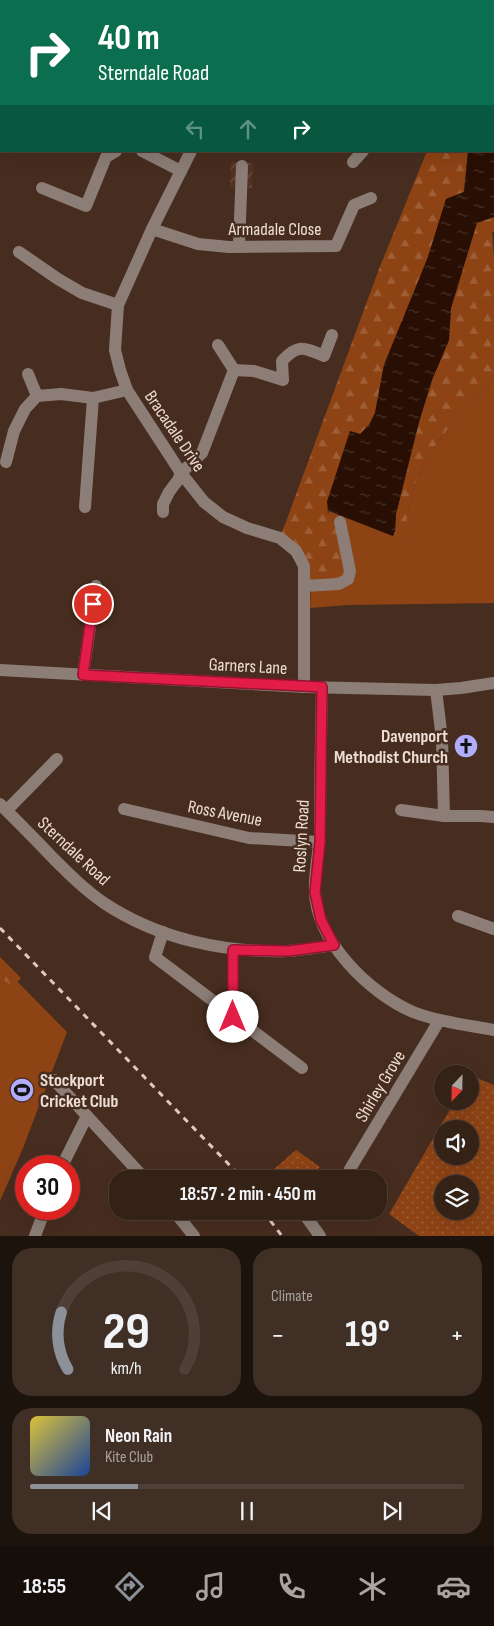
<!DOCTYPE html>
<meta charset="utf-8">
<style>
body{margin:0;font-family:"Sofia Sans Condensed",sans-serif;background:#402f24;color:#f1f3f6;height:100vh;display:flex;flex-direction:column;font-size:19px;white-space:nowrap}
*{box-sizing:border-box;margin:0}
p{font-size:16px;color:#aaa4a1}
.icon{flex:none;width:28px;height:28px;fill:none;stroke:currentColor;stroke-width:2;stroke-linecap:round;stroke-linejoin:round}
.map{position:relative;height:1236px;overflow:hidden}
.panel{display:flex;flex-direction:column;gap:12px;padding:12px;background:#1d130d;flex:1}
.panel>*{flex:none}
.hud{position:absolute;left:0px;top:0px;width:495px;height:152px;box-shadow:0 5px 20px #0002,0 0 0 1px #4f3f36;background:#0b6e4f;color:#fff;overflow:hidden}
.needle{width:32px;rotate:202deg}
.tools{position:absolute;left:434px;top:1065px;display:grid;gap:10px}
.tools a{display:grid;place-items:center;width:45px;height:45px;border-radius:50%;background:#352217;box-shadow:0 5px 20px #0002,0 0 0 1px #4f3f36;font-size:25px}
.speed{position:absolute;left:15px;top:1155px;display:flex;gap:10px;font-size:25px;font-weight:700;text-align:center}
.speed>*{display:grid;place-content:center;width:65px;height:65px;border-radius:50%;background:#352217;box-shadow:0 5px 20px #0002,0 0 0 1px #4f3f36;line-height:1}
.speed .limit{border:8px solid #d22;background:#fff;color:#111}
.pin{position:absolute;display:grid;place-items:center;width:42px;height:42px;color:#fff;margin:-21px;border:2px solid #fff;border-radius:50%;box-shadow:0 1px 5px #0007}
.me{position:absolute;width:55px;margin:-28px;rotate:0deg;stroke-linejoin:round;filter:drop-shadow(0 0 4px #0008)}
.turn{display:flex;align-items:center;gap:18px;height:105px;padding:0 15px;font-size:22px}
.turn .icon{width:65px;height:65px;stroke-width:2.5}
.turn b{display:block;font-size:35px;line-height:42px}
.lanes{display:flex;align-items:center;height:48px;padding:0 15px;background:#0003;justify-content:center;gap:25px;direction:ltr}
.lanes .off{opacity:.35}
.big{font-size:38px;font-weight:700;line-height:1.1}
.panel .widget{flex:1;display:flex;flex-direction:column;justify-content:center;gap:8px;min-width:0;padding:0 18px;border-radius:20px;background:#402f24}
.panel .dial{align-items:center;gap:0}
.dial svg{height:130px;overflow:visible;fill:none;stroke:#4f3f36;stroke-width:7;stroke-linecap:round;text-anchor:middle}
.dial text{fill:#f1f3f6;stroke:none}
.song{display:flex;align-items:center;gap:15px}
.cover{width:60px;height:60px;border-radius:8px;background:linear-gradient(135deg,hsl(50 70% 55%),hsl(220 70% 35%))}
.played{height:5px;border-radius:2px;background:linear-gradient(90deg,#8c9099 25%,#4f3f36 25%)}
.keys{display:flex;justify-content:space-around;direction:ltr}
.heat{display:flex;justify-content:space-between;align-items:center;font-size:28px;direction:ltr}
.panel .tiles{flex:1;display:grid;gap:12px;grid-template-columns:1fr 1fr}
.widget:last-child{grid-column:span 2}
.trip{position:absolute;left:109px;top:1170px;width:278px;height:50px;border-radius:20px;background:#352217;box-shadow:0 5px 20px #0002,0 0 0 1px #4f3f36;font-weight:700;line-height:50px;text-align:center}
.tab-bar{display:flex;height:80px;justify-content:space-around;align-items:center;background:#150e09;color:#aaa4a1}
.tab-bar .icon{width:35px;height:35px}
.tab-bar .on{color:#8c9099}
.tab-bar b{font-size:22px;color:#f1f3f6}
.map>svg:first-child{display:block}
.industrial{fill:url(#industrial-furrows)}
.green{fill:#8e4315}
.forest{fill:url(#forest-firs)}
.park{fill:url(#park-dots);fill-rule:evenodd}
.water{fill:url(#water-ripples)}
.lines{fill:none;stroke-linecap:round;stroke-linejoin:round}
.minor{stroke:#8c7e77;stroke-width:12}
.rail{stroke:#dccac0;stroke-width:3;stroke-dasharray:6 6;stroke-linecap:butt}
.route-casing{stroke:#92132f;stroke-width:12}
.route{stroke:#e11d48;stroke-width:9}
.labels{text-anchor:middle;stroke-width:5;stroke-linejoin:round;paint-order:stroke}
.street-label{font-size:18px;fill:#eeddd4;stroke:#472d1f}
.poi-label{font-size:18px;font-weight:bold;fill:#eeddd4;stroke:#472d1f;text-anchor:end}
</style>
<div class="map">
<svg width="494" height="1236" viewBox="0 0 494 1236">
<defs>
<pattern id="industrial-furrows" width="10" height="10" patternUnits="userSpaceOnUse" patternTransform="scale(1.25)"><rect width="10" height="10" fill="#533221"/><path d="M-1 1l2-2M0 10L10 0M9 11l2-2" fill="none" stroke="#6c4f40"/></pattern>
<pattern id="forest-firs" width="22" height="20" patternUnits="userSpaceOnUse" patternTransform="scale(1.25)"><rect width="22" height="20" fill="#8e4315"/><path d="M5 1l3.5 6h-7zM16 11l3.5 6h-7z" fill="#9e5e36"/></pattern>
<pattern id="park-dots" width="8" height="8" patternUnits="userSpaceOnUse" patternTransform="scale(1.25)"><rect width="8" height="8" fill="#8e4315"/><path d="M2 2h.1M6 6h.1" fill="none" stroke="#9e5e36" stroke-width="1.8" stroke-linecap="round"/></pattern>
<pattern id="water-ripples" width="26" height="14" patternUnits="userSpaceOnUse" patternTransform="scale(1.25)"><rect width="26" height="14" fill="#290f03"/><path d="M2 4q2-2 4 0t4 0M15 11q2-2 4 0t4 0" fill="none" stroke="#483227"/></pattern>
</defs>
<rect width="100%" height="100%" fill="#472d1f"/>
<!-- industrial -->
<path class="industrial" d="M231,162L253,163L252,188H230Z"/>
<!-- green -->
<g class="green">
<path d="M494,380V603L348,605L310,608L311,586L329,511L393,536L390,542L403,544C405,529 407,513 411,498C425,448 458,416 494,380Z"/>
<path d="M0,964L67,1032L23,1148L0,1201Z"/>
</g>
<!-- forest -->
<g class="forest">
<path d="M427,151H468L464,192L446,199L428,257L384,365L375,413L369,425L360,434L350,431L327,502L328,517L340,522L348,579L304,586V566L280,538L379,269Z"/>
<path d="M494,217V232H492L494,258V380C458,416 425,448 411,498C407,513 406,529 403,544L393,545L390,542L395,531L396,514L419,422L432,380L449,340L451,308L477,222Z"/>
<path d="M0,957L21,978L13,987L0,977Z"/>
</g>
<!-- park -->
<g class="park">
<path d="M470,1075L494,1085V1236H419L389,1214L455,1101H470ZM442,1129H470V1156H442ZM442,1184H470V1211H442Z"/>
<path d="M296,1150L320,1167L307,1178L303,1175L296,1179L279,1177L273,1170Z"/>
</g>
<!-- water -->
<path class="water" d="M494,90V217L477,223L451,308L449,340L432,380L419,422L396,514L395,531L393,536L329,511L327,502L350,431L360,434L369,425L375,413L384,365L428,257L446,199L464,192L468,151H494Z"/>
<g class="lines">
<!-- minor -->
<g class="minor">
<path d="M16,0L19,1"/>
<path d="M38,1L41,0"/>
<path d="M232,1V0"/>
<path d="M142,151L181,171"/>
<path d="M191,151L152,229L118,305L115,350L120,370L127,390L181,473L204,502L223,517L247,528L280,538L296,551L304,566V687"/>
<path d="M353,162L363,151"/>
<path d="M42,188L86,206L106,157L116,151"/>
<path d="M152,229L198,244L229,247L336,246L354,205L371,198"/>
<path d="M239,247L242,166"/>
<path d="M19,252L58,279L82,293L118,305"/>
<path d="M234,370L254,371L283,380L282,361C298,344 303,347 324,356L332,335"/>
<path d="M28,374L37,396"/>
<path d="M6,462L14,431L25,409L37,396L61,394L93,398L127,390"/>
<path d="M85,507L93,398"/>
<path d="M163,512V504L169,492L178,480L181,473L202,453L234,370L218,345"/>
<path d="M304,586L339,584L348,579L350,571L340,522"/>
<path d="M0,670L304,687L436,690L461,688L494,683"/>
<path d="M83,675L96,586"/>
<path d="M322,687C321,736 320,785 320,834C319,853 314,872 315,891C316,941 369,993 413,1012C439,1022 467,1025 494,1030"/>
<path d="M436,690L442,739L444,816"/>
<path d="M0,804C18,822 36,840 53,858C69,874 85,890 104,903C158,939 225,953 288,951C303,950 319,947 334,945"/>
<path d="M124,809L249,838L320,842"/>
<path d="M7,810L57,759"/>
<path d="M401,810L444,816H480L494,817"/>
<path d="M458,916L494,929"/>
<path d="M163,932L155,957L302,1068"/>
<path d="M233,1017V950"/>
<path d="M54,1080L145,1179"/>
<path d="M62,1166L87,1116"/>
<path d="M350,1169L439,1021"/>
<path d="M174,1211L194,1236"/>
<path d="M302,1211L320,1236"/>
<path d="M35,1236L45,1209"/>
</g>
<!-- rail -->
<g class="rail">
<path d="M0,928L243,1179"/>
<path d="M263,1211L282,1236"/>
</g>
</g>
<g class="lines">
<!-- route casing -->
<g class="route-casing">
<path id="route" d="M93,604L83,675L322,687L320,842L315,892L321,920L334,945L289,951L233,950V1017"/>
</g>
<!-- route -->
<use href="#route" class="route"/>
</g>
<!-- icons -->
<defs>
<g id="church-disc" transform="scale(1.25)"><circle r="9.5" fill="#b1adfa" stroke="#472d1f"/><path d="M-1.2-6h2.4v3.5h3.3v2.4h-3.3V6h-2.4V-.1h-3.3v-2.4h3.3Z" fill="#111"/></g>
<g id="stadium-disc" transform="scale(1.25)"><circle r="9.5" fill="#b1adfa" stroke="#472d1f"/><path d="M0-5a6.5 5 0 1 0 0 10a6.5 5 0 1 0 0-10ZM-3.5-1.8h7v3.6h-7Z" fill="#111"/></g>
</defs>
<g fill-rule="evenodd">
<use href="#church-disc" x="466" y="746"/>
<use href="#stadium-disc" x="22" y="1090"/>
</g>
<g class="labels">
<!-- street labels -->
<g class="street-label">
<text x="275" y="235">Armadale Close</text>
<text transform="translate(175 431) rotate(56)" y="6">Bracadale Drive</text>
<text transform="translate(248 666) rotate(3)" y="6">Garners Lane</text>
<text transform="translate(225 813) rotate(11)" y="6">Ross Avenue</text>
<text transform="translate(301 836) rotate(-87)" y="6">Roslyn Road</text>
<text transform="translate(74 851) rotate(43)" y="6">Sterndale Road</text>
<text transform="translate(380 1086) rotate(-59)" y="6">Shirley Grove</text>
</g>
<!-- poi labels -->
<g class="poi-label">
<text x="448" y="742">Davenport<tspan x="448" dy="21">Methodist Church</tspan></text>
<text x="40" y="1086" text-anchor="start">Stockport<tspan x="40" dy="21">Cricket Club</tspan></text>
</g>
</g>
</svg>
<div class="tools">
<a><svg class="needle" viewBox="-14 -14 28 28"><path d="M0-13l5 13h-10z" fill="#e53935"/><path d="M0 13l5-13h-10z" fill="#aaa4a1"/></svg></a>
<a><svg class="icon" aria-label="sound" viewBox="0 0 24 24"><path d="M4 9h4l5-4v14l-5-4H4zM17 9q2 3 0 6"/></svg></a>
<a><svg class="icon" aria-label="layers" viewBox="0 0 24 24"><path d="M12 4l9 5-9 5-9-5zM3 14l9 5 9-5"/></svg></a>
</div>
<div class="speed"><div class="limit">30</div></div>
<div class="pin" style="left:93px;top:604px;background:#d93025"><svg class="icon" aria-label="arrive" viewBox="0 0 24 24"><path d="M6 21V4h12l-3 4 3 4H6"/></svg></div>
<svg class="me" style="left:233px;top:1017px" viewBox="-20 -20 40 40"><circle r="19" fill="#fff"/><path d="M0-13L10 11 0 6-10 11z" fill="#e11d48"/></svg>
<div class="trip">18:57 · 2 min · 450 m</div>
<div class="hud">
<div class="turn"><svg class="icon" aria-label="right" viewBox="0 0 24 24"><path d="M7 20v-9h11M14 6l5 5-5 5"/></svg><div><b>40 m</b>Sterndale Road</div></div>
<div class="lanes"><svg class="icon off" aria-label="left" viewBox="0 0 24 24"><path d="M17 20v-9H6M10 6l-5 5 5 5"/></svg><svg class="icon off" aria-label="ahead" viewBox="0 0 24 24"><path d="M12 20V5M6 11l6-6 6 6"/></svg><svg class="icon" aria-label="right" viewBox="0 0 24 24"><path d="M7 20v-9h11M14 6l5 5-5 5"/></svg></div>
</div>
</div>
<section class="panel">
<div class="tiles">
<div class="widget dial"><svg viewBox="0 0 100 80">
<path d="M14 69A42 42 0 1 1 86 69"/>
<path d="M14 69A42 42 0 0 1 10 34" stroke="#8c9099"/>
<text x="50" y="56" font-size="32" font-weight="700">29</text>
<text x="50" y="72" font-size="11">km/h</text>
</svg></div>
<div class="widget"><p>Climate</p>
<div class="heat"><a>−</a><b class="big">19°</b><a>+</a></div>
</div>
<div class="widget">
<div class="song"><i class="cover"></i><div><b>Neon Rain</b><p>Kite Club</p></div></div>
<div class="played"></div>
<div class="keys"><svg class="icon" aria-label="previous" viewBox="0 0 24 24"><path d="M18 5L8 12l10 7zM5 5v14"/></svg><svg class="icon" aria-label="pause" viewBox="0 0 24 24"><path d="M8 5v14M16 5v14"/></svg><svg class="icon" aria-label="next" viewBox="0 0 24 24"><path d="M6 5l10 7-10 7zM19 5v14"/></svg></div>
</div>
</div>
</section>
<nav class="tab-bar">
<b>18:55</b>
<svg class="icon on" aria-label="directions" viewBox="0 0 24 24"><path d="M12 3l9 9-9 9-9-9zM9 14v-3h6M13 9l2 2-2 2"/></svg>
<svg class="icon" aria-label="music" viewBox="0 0 24 24"><path d="M9 18V5l10-2v13"/><circle cx="6" cy="18" r="3"/><circle cx="16" cy="16" r="3"/></svg>
<svg class="icon" aria-label="phone" viewBox="0 0 24 24"><path d="M5 4h4l2 5-3 2q2 4 5 5l2-3 5 2v4C11 20 4 13 5 4z"/></svg>
<svg class="icon" aria-label="climate" viewBox="0 0 24 24"><path d="M12 3v18M4 7l16 10M4 17L20 7"/></svg>
<svg class="icon" aria-label="car" viewBox="0 0 24 24"><path d="M5 17H2v-5l4-1 3-4h7l3 4 3 1v5h-3M9 17h6M6 11h13"/><circle cx="7" cy="17" r="2"/><circle cx="17" cy="17" r="2"/></svg>
</nav>
